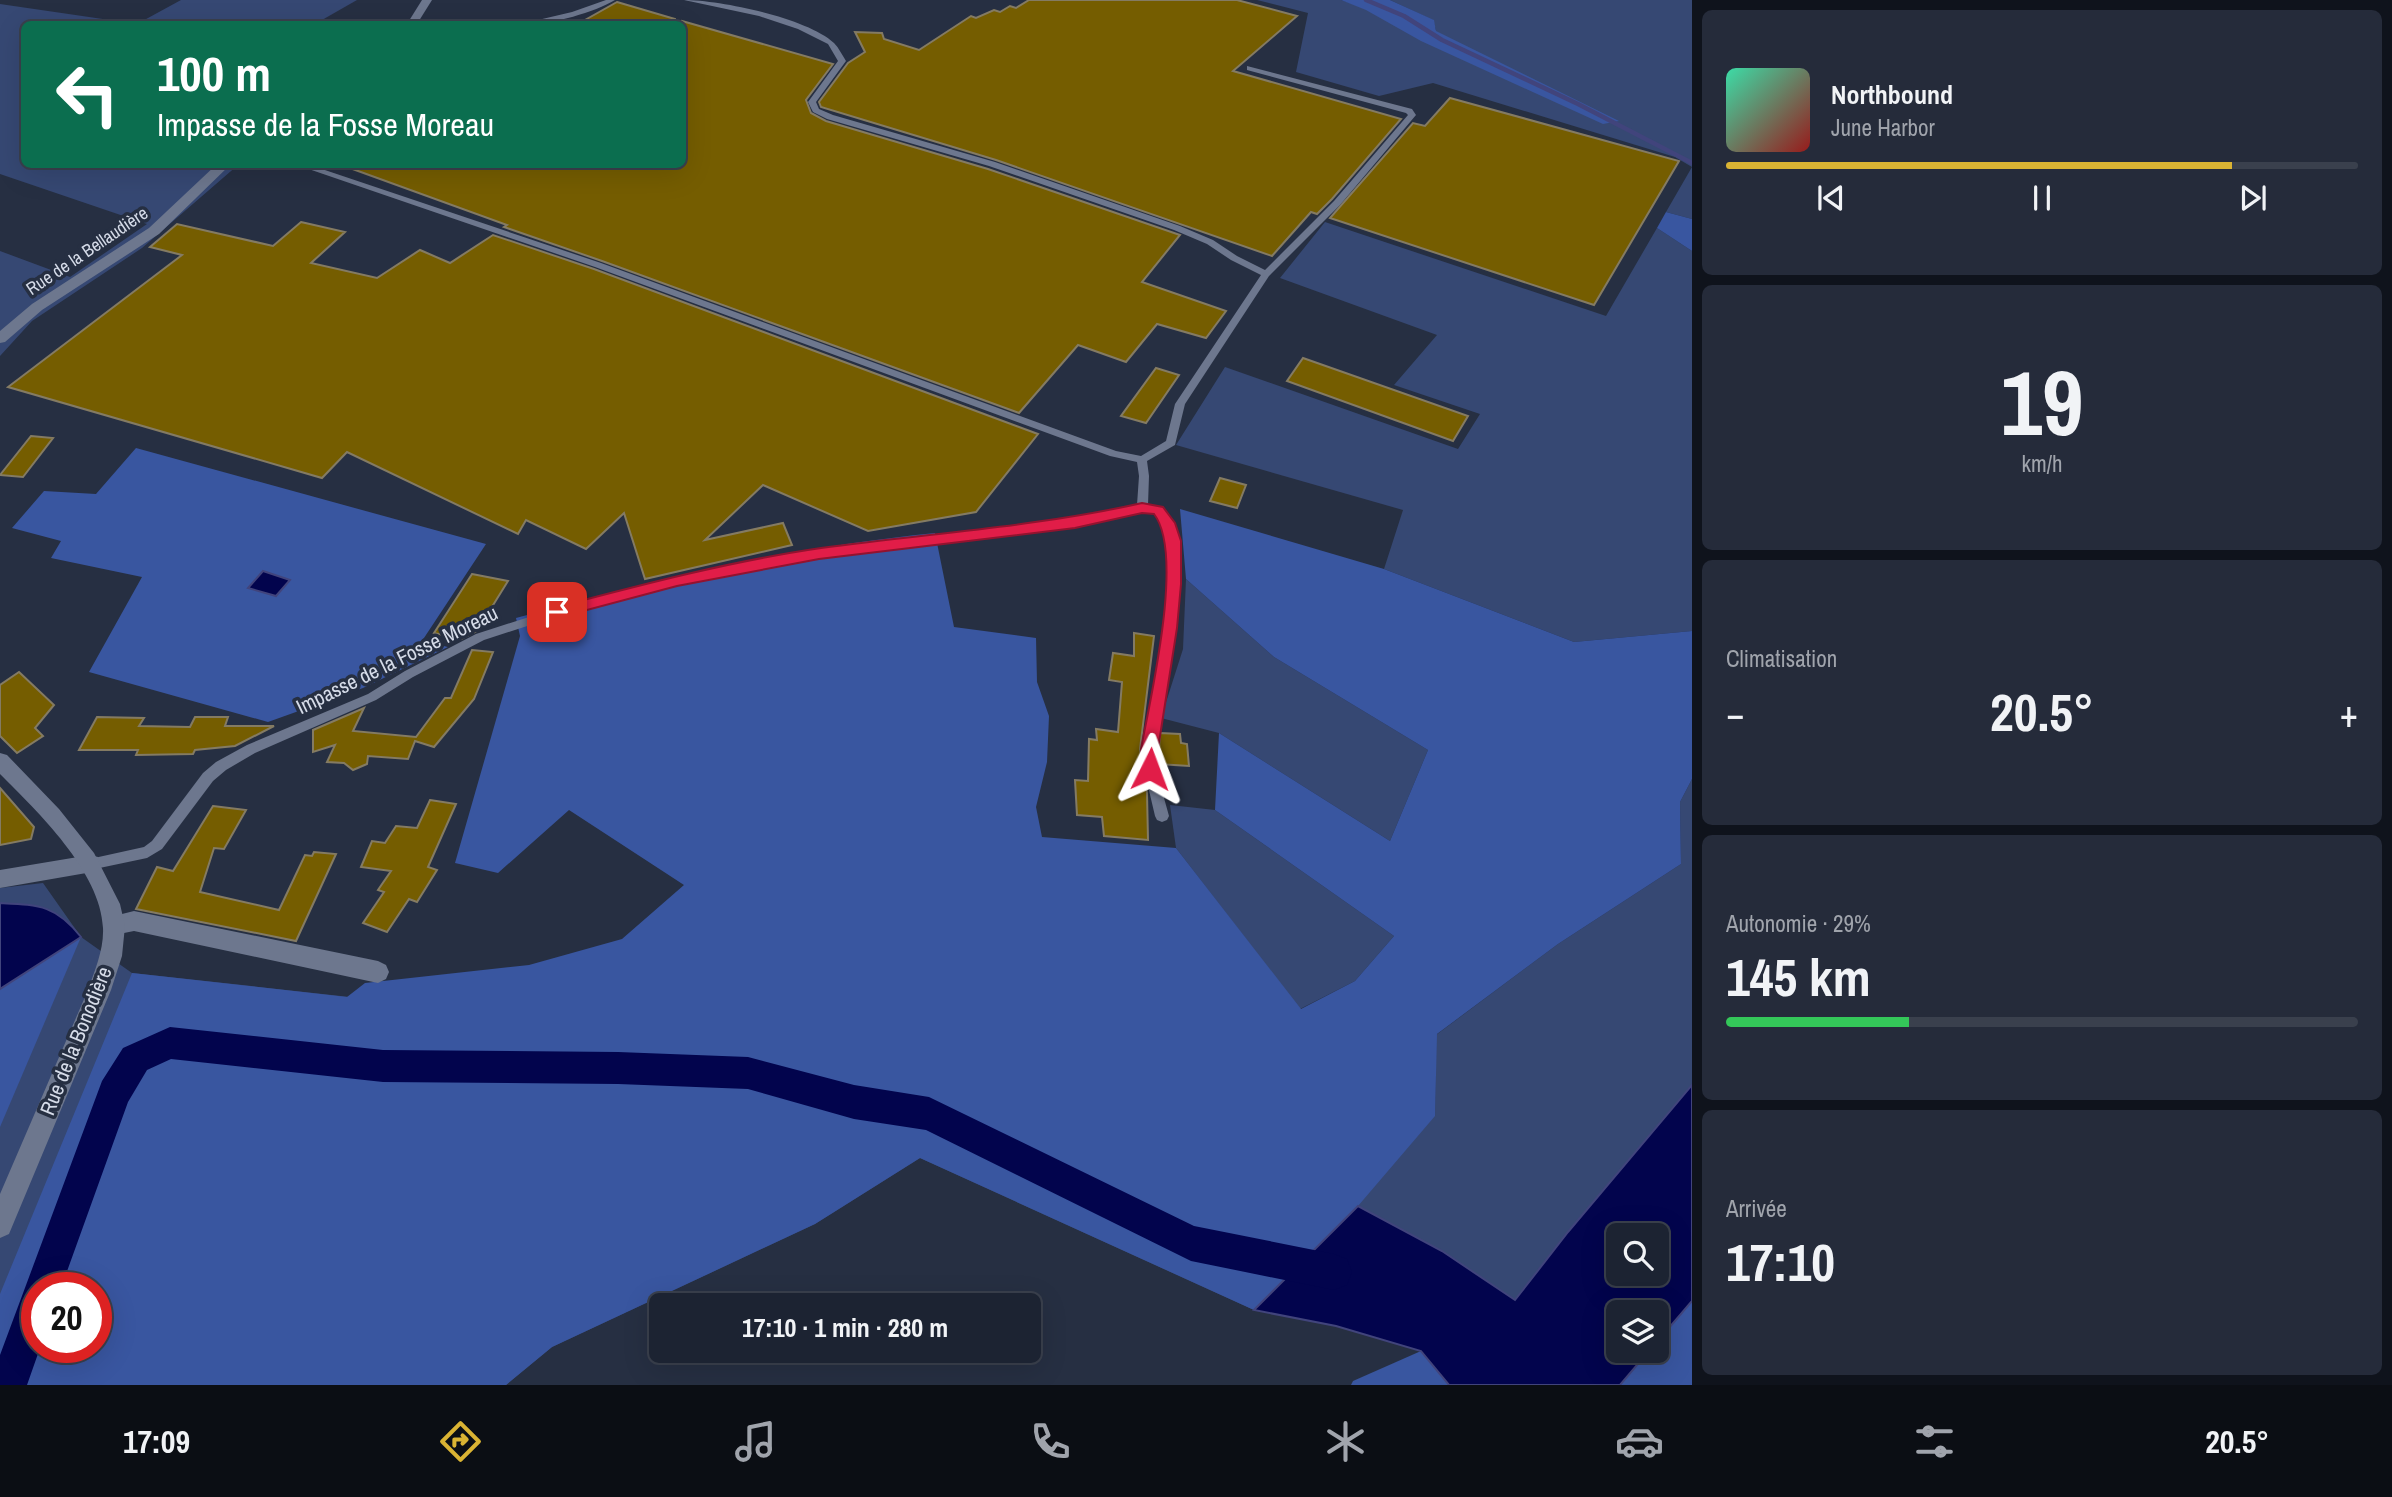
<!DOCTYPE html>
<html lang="fr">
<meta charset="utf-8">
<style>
body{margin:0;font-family:"Archivo Narrow",sans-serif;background:#252b3a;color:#f1f3f6;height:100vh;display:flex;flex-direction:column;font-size:26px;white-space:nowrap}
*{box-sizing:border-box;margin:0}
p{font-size:23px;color:#a0a4ac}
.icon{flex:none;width:38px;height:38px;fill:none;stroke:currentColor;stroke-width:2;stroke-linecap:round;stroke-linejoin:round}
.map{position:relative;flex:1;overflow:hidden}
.side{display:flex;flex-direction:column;gap:10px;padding:10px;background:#0f131c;width:700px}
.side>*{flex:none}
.guide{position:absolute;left:21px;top:21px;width:665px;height:147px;border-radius:10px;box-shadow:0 7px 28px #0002,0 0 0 2px #3a404d;background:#0b6e4f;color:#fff;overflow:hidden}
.buttons{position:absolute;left:1606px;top:1223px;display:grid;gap:14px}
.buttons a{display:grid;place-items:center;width:63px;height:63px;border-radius:10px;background:#1c2332;box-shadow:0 7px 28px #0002,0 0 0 2px #3a404d;font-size:35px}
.speed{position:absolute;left:21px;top:1272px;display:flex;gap:14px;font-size:35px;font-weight:700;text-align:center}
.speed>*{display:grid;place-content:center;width:91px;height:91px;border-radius:50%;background:#1c2332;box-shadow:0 7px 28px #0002,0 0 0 2px #3a404d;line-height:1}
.speed .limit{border:10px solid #d22;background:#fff;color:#111}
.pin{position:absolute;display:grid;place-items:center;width:60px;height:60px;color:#fff;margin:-30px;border-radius:14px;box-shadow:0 4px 10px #0006}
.me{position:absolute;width:77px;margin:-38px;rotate:3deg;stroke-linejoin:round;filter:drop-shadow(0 0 5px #0008)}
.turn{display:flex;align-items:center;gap:24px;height:147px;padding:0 21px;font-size:32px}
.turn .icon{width:91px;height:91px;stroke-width:2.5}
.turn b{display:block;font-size:49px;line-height:60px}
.big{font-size:52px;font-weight:700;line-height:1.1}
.side .tile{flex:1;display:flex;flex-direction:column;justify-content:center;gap:10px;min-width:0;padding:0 24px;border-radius:10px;background:#252b3a}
.side .dial{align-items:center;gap:0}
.dial b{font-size:91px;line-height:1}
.song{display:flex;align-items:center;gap:21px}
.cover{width:84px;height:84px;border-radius:10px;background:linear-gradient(135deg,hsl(160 70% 55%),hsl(0 70% 35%))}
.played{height:7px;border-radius:4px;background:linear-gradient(90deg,#dab333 80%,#3a404d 80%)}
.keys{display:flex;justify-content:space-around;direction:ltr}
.heat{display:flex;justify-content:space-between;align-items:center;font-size:38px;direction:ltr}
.charge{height:10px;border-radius:5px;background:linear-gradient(90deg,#34c759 29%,#3a404d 0)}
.trip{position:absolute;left:649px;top:1293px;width:392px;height:70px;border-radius:10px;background:#1c2332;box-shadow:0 7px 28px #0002,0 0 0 2px #3a404d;font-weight:700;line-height:70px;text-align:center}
.tabs{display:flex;height:112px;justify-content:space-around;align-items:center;background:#0b0e14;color:#a0a4ac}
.tabs .icon{width:49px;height:49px}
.tabs .current{color:#dab333}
.tabs b{font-size:32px;color:#f1f3f6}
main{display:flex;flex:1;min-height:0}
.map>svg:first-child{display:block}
.green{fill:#364873;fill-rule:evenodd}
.forest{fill:#3956a0;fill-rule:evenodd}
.water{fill:#02044d;stroke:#41447c;stroke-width:2;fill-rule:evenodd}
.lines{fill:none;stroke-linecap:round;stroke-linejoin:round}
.stream{stroke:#41447c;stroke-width:4.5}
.canal{fill:#02044d;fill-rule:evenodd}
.building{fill:#755d00;stroke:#847b63;stroke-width:2}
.service{fill:#6d778e;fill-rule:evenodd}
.minor{fill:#6d778e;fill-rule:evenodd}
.tertiary{fill:#6d778e;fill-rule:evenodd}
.route{fill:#e11d48;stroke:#92132f;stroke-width:2}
.labels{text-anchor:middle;stroke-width:7;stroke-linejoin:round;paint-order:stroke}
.far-street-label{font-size:18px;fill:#d5dbe8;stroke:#262f42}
.street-label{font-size:21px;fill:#d5dbe8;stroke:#262f42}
</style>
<main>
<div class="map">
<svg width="1692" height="1385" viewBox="0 0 1692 1385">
<rect width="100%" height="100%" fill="#262f42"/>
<!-- green -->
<g class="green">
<path d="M181,0H357L315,24H24V164L238,165L142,248L32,321L0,356V251L70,277L147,224L0,174V4L137,24Z"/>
<path d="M1257,0H1341L1436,30L1433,20L1390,0H1692V219L1666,212L1692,167L1675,157L1433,83L1379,96L1296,72L1308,13Z"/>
<path d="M1325,222L1606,316L1657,228L1692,251V631L1574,642L1384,569L1403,510L1176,445L1225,367L1458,449L1480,414L1394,385L1437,335L1280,278Z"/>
<path d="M1186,579L1274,657L1428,750L1390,841L1219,733L1161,718L1183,649Z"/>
<path d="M1692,779V1085L1568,1232L1515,1301L1442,1251L1358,1206L1254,1310L920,1158L815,1224L552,1347L506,1385H0V888L43,883L81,937L132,973L1435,1116L1436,1035L1558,944L1681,864L1680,802ZM37,1288H96V1348H37Z"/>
<path d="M1170,805L1215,810L1394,936L1355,981L1300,1009L1176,848Z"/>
</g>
<!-- forest -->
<g class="forest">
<path d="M1341,0H1390L1434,20L1436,31L1619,121L1603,124L1421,41L1366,10Z"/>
<path d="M1666,212L1692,219V251L1657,228Z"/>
<path d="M136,448L486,544L422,641L448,647L363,688L268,722L89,672L142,577L51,558L61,541L12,528L44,491L96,494Z"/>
<path d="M1180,509L1384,569L1574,642L1692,631V779L1680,802L1681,864L1558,944L1437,1034L1435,1116L1358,1206L1254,1310L920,1158L815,1224L552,1347L506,1385H0V1294L132,973L347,997L365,983L529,965L622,939L684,885L569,810L498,873L455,863L520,636L516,618C653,580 794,547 935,533L954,627L1036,638L1037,682L1049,716L1047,762L1036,807L1042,837L1176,848L1301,1009L1355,981L1394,936L1215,810L1219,733L1390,841L1428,750L1274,657L1186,579ZM37,1288H96V1348H37Z"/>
<path d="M81,937L0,1127V989Z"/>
<path d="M1692,1301V1385H1620L1649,1351H1657V1342Z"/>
<path d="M1421,1351L1449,1385H1351L1353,1381Z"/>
</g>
<!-- water -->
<g class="water">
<path d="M263,571L290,580L276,596L248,588Z"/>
<path d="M0,903C39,905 56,905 81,937L0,989Z"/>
<path d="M1692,1085V1301L1657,1342V1312H1619V1351H1649L1620,1385H1449L1421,1351L1336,1326L1254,1310L1358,1206L1442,1251L1515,1300L1568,1232ZM1619,1236H1657V1274H1619Z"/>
</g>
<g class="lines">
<!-- stream -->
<path class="stream" d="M1366,0L1404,16L1442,40L1578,104L1692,163"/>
<!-- canal -->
<path class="canal" d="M170,1027L383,1050L618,1052L748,1057L854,1085L929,1097L1194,1226L1334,1254L1347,1259L1352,1272L1347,1285L1334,1290L1191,1261L926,1130L854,1119L748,1089L618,1084L383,1082L171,1059L147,1070L128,1102L61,1288H37V1348H40L27,1385H0V1355L102,1081L123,1048Z"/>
</g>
<!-- building -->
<g class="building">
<path d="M1029,0H1237L1297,16L1233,71L1401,119L1332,199L1317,214L1311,212L1272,256L996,160L821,107L819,102L848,63L865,52L855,32L882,33L884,39L919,50L971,16L976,18L994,10L1000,12L1010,6L1016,8Z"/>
<path d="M617,2L675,19V24H578Z"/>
<path d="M682,21L833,64L806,100L811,113L826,121L988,169L1180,235L1142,282L1226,311L1206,338L1157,324L1126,362L1078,345L1019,413L602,261L504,227L507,225L347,167V164H682Z"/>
<path d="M1450,98L1679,161L1594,305L1330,218L1413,123L1425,126Z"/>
<path d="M301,222L345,232L311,263L377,278L420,250L450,263L493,235L594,269L1038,434L976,512L868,531L763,485L705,540L783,523L792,545L645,579L624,513L586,549L526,520L518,534L347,452L322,478L8,387L182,255L150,247L177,224L273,246Z"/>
<path d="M1303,358L1468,416L1453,441L1287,381Z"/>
<path d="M1156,368L1179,375L1146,423L1121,416Z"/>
<path d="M31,436L53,438L23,477L0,475Z"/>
<path d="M1220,478L1246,485L1237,508L1210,501Z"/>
<path d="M472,574L508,581L477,631L461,639L434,633Z"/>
<path d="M1134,633L1154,636L1140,749L1147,793L1148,840L1104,836L1102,817L1077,815L1075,780L1088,781L1089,739L1097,740L1096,729L1118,732L1122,682L1109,680L1113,653L1134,656Z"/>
<path d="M472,650L493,652L474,699L434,747L415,741L408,759L368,756L367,764L353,770L344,763L327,762L335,745L313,752V730L364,708L353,731L416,737L445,698H451Z"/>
<path d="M19,672L54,705L35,728L43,736L17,753L0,736V685Z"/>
<path d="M97,717L144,718L139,726L190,727L195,717H228L225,726H274L235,746L195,750L193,754L136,755L138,750H79Z"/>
<path d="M1160,733L1180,734L1181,743L1187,744L1189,766L1158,764Z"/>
<path d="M0,788L34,827L31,839L0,845Z"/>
<path d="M430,800L456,804L428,867L437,870L417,902L409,899L387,932L363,923L384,892L378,890L391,871L361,867L372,841L385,843L396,826L417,828Z"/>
<path d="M213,806L246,810L224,849L214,848L200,892L279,910L305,855L312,856L314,852L336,854L296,941L136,909L157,867L173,871Z"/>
</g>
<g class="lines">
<!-- service -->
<g class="service">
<path d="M606,0H615C593,13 547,26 521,24L572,12Z"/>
<path d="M684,0C720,0 807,18 834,43C839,48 842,55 846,61L816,102L819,109L833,115L995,162L1180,226L1213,240L1237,256L1265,270L1334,201L1408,115L1406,113L1247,70V66L1412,109L1416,115L1340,205L1269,276L1185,404L1175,445L1147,461L1149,476L1148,505L1162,507L1173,523L1180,541L1179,584L1175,628L1155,749L1156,769L1169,816L1167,820L1162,822L1157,820L1155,816L1144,769L1143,749L1163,628L1167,584L1168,541L1163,524L1155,513L1142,512L1075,527L819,558L677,585L558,616L484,640L413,677L376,700L255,753L226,770L213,781L162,849L147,858L90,870L85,868L83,864L85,860L144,847L152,841L203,773L216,762L247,745L368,694L405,671L476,634L557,608L677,577L819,550L1075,519L1137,505L1139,476L1137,462L1110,456L595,267L294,164H307L601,263L1116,451L1141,456L1166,441L1175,404L1261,275L1231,260L1207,244L1174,230L989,166L827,119L813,112L808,102L838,61L828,44L798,29L759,16Z"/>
</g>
<!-- minor -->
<g class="minor">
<path d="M90,855L98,857L101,864L98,871L0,888V870Z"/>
<path d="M134,911L378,961L386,965L389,972L386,979L378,983L134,931L114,935L106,932L103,925L106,918Z"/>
</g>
<!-- tertiary -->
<g class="tertiary">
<path d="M422,0H432L417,24H407Z"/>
<path d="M217,164H231L159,234L42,310L5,342L0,343V331L32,304L149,228Z"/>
<path d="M0,753L7,755L59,809L94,853L120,904L125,926L122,956L111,990L9,1234L0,1238V1194L88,990C95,970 104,949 103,928C101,872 37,811 0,774Z"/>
</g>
</g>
<!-- route -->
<path class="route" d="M1142,503L1163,507L1175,523L1181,541V584L1177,628L1158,749L1155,774H1144L1141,749C1150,699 1185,554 1154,514L1142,513L1075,528L819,559L677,586L557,618L550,612L557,607C644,584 732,561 821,548C929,533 1036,527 1142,503Z"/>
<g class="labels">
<!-- far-street labels -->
<g class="far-street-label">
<text transform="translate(87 251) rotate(-34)" y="6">Rue de la Bellaudière</text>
</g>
<!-- street labels -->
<g class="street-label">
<text transform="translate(397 660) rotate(-26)" y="7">Impasse de la Fosse Moreau</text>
<text transform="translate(76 1041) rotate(-68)" y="7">Rue de la Bonodière</text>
</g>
</g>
</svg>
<div class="buttons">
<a><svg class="icon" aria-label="search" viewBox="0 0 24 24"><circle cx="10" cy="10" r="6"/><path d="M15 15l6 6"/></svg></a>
<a><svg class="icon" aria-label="layers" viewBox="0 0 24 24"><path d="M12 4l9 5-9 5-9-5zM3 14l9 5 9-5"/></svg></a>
</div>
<div class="speed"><div class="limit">20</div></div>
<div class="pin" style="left:557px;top:612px;background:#d93025"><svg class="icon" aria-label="arrive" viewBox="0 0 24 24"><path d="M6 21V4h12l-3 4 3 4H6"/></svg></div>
<svg class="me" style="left:1150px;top:769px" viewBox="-20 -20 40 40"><path d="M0-17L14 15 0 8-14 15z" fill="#e11d48" stroke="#fff" stroke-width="4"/></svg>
<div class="trip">17:10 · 1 min · 280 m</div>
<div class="guide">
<div class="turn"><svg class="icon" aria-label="left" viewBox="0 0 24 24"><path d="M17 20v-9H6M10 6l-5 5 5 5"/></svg><div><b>100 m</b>Impasse de la Fosse Moreau</div></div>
</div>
</div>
<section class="side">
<div class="tile">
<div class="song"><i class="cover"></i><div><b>Northbound</b><p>June Harbor</p></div></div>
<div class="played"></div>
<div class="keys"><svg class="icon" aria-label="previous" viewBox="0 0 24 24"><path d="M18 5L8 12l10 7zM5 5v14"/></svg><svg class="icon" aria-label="pause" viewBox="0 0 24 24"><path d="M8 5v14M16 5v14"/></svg><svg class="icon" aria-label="next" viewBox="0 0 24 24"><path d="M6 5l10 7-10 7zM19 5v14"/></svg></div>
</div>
<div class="tile dial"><b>19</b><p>km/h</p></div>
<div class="tile"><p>Climatisation</p>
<div class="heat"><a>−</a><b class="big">20.5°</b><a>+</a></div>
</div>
<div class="tile"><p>Autonomie · 29%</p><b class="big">145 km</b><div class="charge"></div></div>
<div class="tile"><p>Arrivée</p><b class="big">17:10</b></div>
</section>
</main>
<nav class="tabs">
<b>17:09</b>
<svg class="icon current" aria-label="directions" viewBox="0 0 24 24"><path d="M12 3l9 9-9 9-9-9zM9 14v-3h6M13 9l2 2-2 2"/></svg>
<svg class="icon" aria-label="music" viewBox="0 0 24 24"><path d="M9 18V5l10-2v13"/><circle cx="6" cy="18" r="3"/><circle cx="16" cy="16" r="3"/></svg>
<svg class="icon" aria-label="phone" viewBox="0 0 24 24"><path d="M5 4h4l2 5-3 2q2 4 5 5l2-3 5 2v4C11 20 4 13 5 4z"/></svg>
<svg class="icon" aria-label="climate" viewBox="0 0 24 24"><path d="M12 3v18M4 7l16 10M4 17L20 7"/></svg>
<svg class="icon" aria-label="car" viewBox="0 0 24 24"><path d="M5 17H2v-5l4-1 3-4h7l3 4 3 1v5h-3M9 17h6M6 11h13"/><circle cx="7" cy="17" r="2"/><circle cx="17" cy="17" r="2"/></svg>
<svg class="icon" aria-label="filters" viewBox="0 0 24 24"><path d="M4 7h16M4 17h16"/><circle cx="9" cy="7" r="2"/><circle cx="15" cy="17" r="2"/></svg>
<b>20.5°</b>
</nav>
